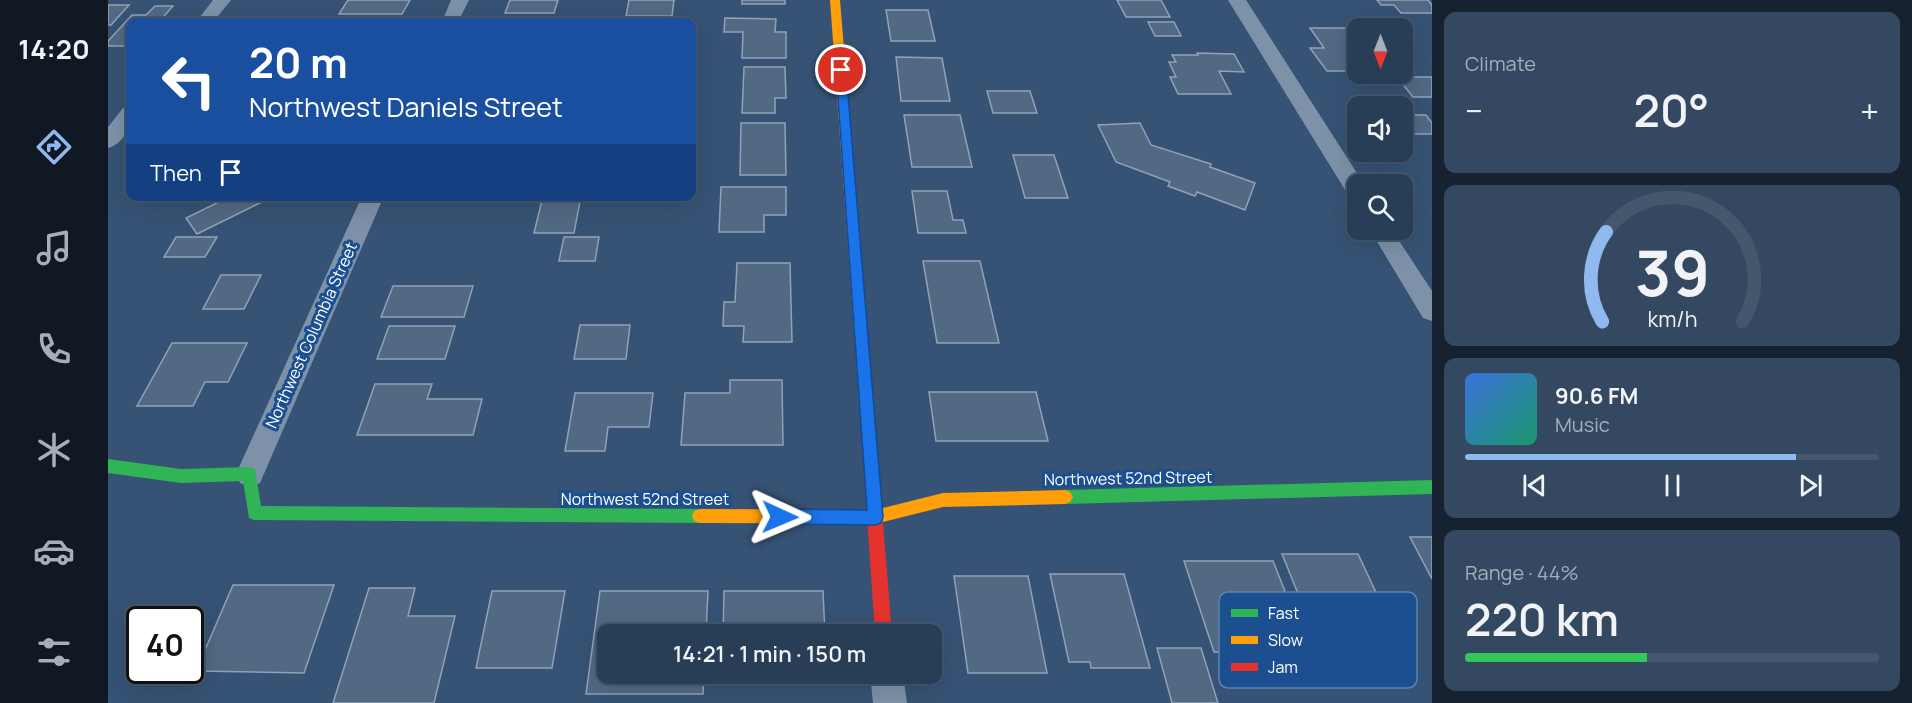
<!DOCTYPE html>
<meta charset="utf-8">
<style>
body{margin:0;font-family:Manrope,sans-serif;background:#344961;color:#f1f3f6;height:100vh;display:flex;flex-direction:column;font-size:22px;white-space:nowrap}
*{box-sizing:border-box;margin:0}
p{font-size:20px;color:#a5aeba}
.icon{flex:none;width:33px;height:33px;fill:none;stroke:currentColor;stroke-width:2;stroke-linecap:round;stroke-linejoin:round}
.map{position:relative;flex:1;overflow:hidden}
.details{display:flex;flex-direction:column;gap:12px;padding:12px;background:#162230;width:480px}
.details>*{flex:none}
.guide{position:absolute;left:18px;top:18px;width:570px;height:183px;border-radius:12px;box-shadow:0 6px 24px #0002,0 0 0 2px #44576d;background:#1a4fa0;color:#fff;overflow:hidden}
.needle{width:39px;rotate:180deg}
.tools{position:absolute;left:1239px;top:18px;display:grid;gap:12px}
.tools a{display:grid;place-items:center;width:66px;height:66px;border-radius:12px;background:#283e57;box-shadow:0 6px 24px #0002,0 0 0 2px #44576d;font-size:30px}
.speed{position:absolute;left:18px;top:606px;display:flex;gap:12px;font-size:30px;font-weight:700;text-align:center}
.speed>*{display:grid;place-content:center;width:78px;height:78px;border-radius:50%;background:#283e57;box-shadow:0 6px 24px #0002,0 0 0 2px #44576d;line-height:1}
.speed .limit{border:3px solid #111;border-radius:9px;background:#fff;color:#111}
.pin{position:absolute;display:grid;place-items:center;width:51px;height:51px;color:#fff;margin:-26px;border:3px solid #fff;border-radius:50%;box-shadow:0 2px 6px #0007}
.me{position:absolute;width:66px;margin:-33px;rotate:91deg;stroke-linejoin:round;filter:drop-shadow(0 0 4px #0008)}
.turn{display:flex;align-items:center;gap:21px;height:126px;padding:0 24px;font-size:27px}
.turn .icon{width:78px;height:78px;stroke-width:2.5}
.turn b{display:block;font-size:42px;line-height:51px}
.then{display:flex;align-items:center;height:57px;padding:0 24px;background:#0003;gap:12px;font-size:22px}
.big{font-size:45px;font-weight:600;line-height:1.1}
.details .card{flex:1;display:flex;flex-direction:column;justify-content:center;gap:9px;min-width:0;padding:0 21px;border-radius:12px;background:#344961}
.details .dial{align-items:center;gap:0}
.dial svg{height:156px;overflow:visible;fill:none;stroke:#44576d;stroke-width:7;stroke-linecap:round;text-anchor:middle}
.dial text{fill:#f1f3f6;stroke:none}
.song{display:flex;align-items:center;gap:18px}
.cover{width:72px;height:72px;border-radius:9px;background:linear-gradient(135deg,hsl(220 70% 55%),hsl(160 70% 35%))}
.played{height:6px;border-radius:3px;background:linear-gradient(90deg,#90b9f0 80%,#44576d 80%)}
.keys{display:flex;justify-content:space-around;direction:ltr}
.heat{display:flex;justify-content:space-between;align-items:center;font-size:33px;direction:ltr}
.charge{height:9px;border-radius:4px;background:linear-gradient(90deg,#34c759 44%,#44576d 0)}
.trip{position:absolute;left:489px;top:624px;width:345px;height:60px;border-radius:12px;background:#283e57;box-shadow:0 6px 24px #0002,0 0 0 2px #44576d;font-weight:600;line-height:60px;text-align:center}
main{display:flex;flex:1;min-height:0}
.menu{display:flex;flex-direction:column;width:108px;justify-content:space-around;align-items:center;background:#101923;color:#a5aeba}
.menu .icon{width:42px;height:42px}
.menu .active{color:#90b9f0}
.menu b{font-size:27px;color:#f1f3f6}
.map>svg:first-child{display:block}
.building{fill:#526984;stroke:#92a2b6;stroke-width:1.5}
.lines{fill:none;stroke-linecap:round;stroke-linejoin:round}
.street{fill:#7d92a8;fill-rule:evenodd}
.fast{fill:#30b455;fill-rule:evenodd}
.slow{fill:#ff9f0a;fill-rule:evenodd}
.jam{fill:#e5322d;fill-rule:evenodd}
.route{fill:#1a73e8;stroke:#114b97;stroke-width:1.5}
.labels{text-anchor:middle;stroke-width:6;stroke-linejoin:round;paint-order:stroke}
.street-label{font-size:16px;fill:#fff;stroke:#1b4f8f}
.key{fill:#1b4f8f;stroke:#5f84b1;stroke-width:1.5}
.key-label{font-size:16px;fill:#fff}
</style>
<main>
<nav class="menu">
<b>14:20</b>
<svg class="icon active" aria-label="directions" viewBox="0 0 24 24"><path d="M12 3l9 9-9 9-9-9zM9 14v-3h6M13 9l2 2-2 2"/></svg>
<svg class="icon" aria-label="music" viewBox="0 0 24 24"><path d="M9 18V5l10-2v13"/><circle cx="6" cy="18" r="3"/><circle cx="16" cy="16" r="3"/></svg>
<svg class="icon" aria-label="phone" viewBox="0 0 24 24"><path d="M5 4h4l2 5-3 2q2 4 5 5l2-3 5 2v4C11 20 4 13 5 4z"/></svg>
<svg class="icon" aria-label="climate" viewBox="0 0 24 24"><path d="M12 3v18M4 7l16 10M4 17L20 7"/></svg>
<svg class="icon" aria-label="car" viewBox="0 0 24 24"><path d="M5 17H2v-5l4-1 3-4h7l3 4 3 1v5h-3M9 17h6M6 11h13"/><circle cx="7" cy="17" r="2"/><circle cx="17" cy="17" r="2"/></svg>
<svg class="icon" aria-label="filters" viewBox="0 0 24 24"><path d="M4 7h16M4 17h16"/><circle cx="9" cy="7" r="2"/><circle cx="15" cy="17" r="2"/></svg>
</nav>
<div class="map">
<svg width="1324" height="703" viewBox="0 0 1324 703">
<rect width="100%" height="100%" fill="#365274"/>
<!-- building -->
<g class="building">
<path d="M240,0H302L294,14H231Z"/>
<path d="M402,0H450L446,13H397Z"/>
<path d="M521,0H566L564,16H518Z"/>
<rect x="634" y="0" width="43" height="4"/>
<path d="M1009,0H1053L1062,17H1018Z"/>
<path d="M1269,0H1320L1324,5V13H1293L1286,5H1273Z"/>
<path d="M0,5H21L3,25H0Z"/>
<path d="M47,6H65L51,22H22V46H0V41L24,15H38Z"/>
<path d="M778,10H820L827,41H783Z"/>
<path d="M617,18L668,19L667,32H678V58H634L635,32H616Z"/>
<path d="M1040,22H1066L1073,36H1047Z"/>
<path d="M1202,28H1238L1250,44V63H1242L1248,71H1219L1202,48H1216Z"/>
<path d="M1089,53L1126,54L1136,72L1111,71L1123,94H1070L1062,77H1068L1061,62H1068L1064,55H1090Z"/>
<path d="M788,57L834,58L842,101H793Z"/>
<path d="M636,67H677L678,98H667V113H634Z"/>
<path d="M1289,77H1324V97H1305Z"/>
<path d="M879,91H922L929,113H885Z"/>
<path d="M796,115H852L864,167H804Z"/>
<path d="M1294,115H1318L1324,123V134H1294Z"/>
<path d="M633,123H677L678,175H632Z"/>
<path d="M1032,123L1043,145L1103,164L1102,167L1147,183L1137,210L1089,192L1087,196L1060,186L1062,182L1008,162L990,125Z"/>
<path d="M905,155H946L960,198H917Z"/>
<path d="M613,187H678V215H656V232H611Z"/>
<path d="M804,191H839L845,220H855L858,233H810Z"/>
<path d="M123,196H158L160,199L89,234L78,218Z"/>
<path d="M435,196H473L466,233H426Z"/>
<path d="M68,237H109L97,257H56Z"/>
<path d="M456,237H491L487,261H451Z"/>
<path d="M815,261H872L891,343H829Z"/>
<path d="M629,263H682L684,342H635L636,326H615L616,302H627Z"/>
<path d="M113,275H153L136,309H95Z"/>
<path d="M285,286H365L356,317H273Z"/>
<path d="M472,325H522L518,359H466Z"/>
<path d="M281,326H347L337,359H269Z"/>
<path d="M64,343H139L120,382H97L85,406H29Z"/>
<path d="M622,380H674L675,445H573L577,393H622Z"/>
<path d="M267,384H324L319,399H374L365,435H249Z"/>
<path d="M821,392H928L940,441H828Z"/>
<path d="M467,393H545L541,427H500L497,451H457Z"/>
<path d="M1302,537H1324V579Z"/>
<path d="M1174,554H1250L1301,663H1218Z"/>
<path d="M1076,561H1165L1201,652H1106Z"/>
<path d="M942,574H1016L1042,668H983L982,662H961Z"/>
<path d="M846,576H920L939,673H860Z"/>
<path d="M125,585H226L196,673L88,671Z"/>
<path d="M261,588H307L300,616H347L326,703H225Z"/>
<path d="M384,591H457L444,668H368Z"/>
<path d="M492,591H600L598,634H500V674H596L595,694H478Z"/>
<path d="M616,591H715L717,634H615Z"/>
<path d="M1049,648H1093L1110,703H1064Z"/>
<rect x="640" y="674" width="79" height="7"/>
</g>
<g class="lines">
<!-- street -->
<g class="street">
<path d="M105,0H123L105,22H88Z"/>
<path d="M343,0H361L350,22H334Z"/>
<path d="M1120,0H1138L1256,184H1250V201L1242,198Z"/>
<path d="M22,107C24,123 18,143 0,148V127L15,108Z"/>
<path d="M254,196H276L152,483L142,487L132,483L128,474Z"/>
<path d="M1262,230H1284L1324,291V321L1315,318Z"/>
<path d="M762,674H795L799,703H765Z"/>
</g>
<!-- fast -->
<g class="fast">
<path d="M0,459L73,469L142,467L147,469L153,506L592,509L598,511L600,516L598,521L592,523L146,520L141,518L135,481L73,483L0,473Z"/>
<path d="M1324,480V494L957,504L952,502L949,497L952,492L957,490Z"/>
</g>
<!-- slow -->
<g class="slow">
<path d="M722,0H732L766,413L764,417L759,419L754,417L752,413Z"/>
<path d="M957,490L962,492L965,497L962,502L957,504L835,507L767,524L592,523L586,521L584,516L586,511L592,509L767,510L835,493Z"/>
</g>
<!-- jam -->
<path class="jam" d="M759,407L764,409L766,413L784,634H767L752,413L754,409Z"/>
</g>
<!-- route -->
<path class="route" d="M733,67L738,70L775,517L773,523L767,525L672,524L666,522L664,517L666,511L672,509L759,510L728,70Z"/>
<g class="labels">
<!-- street labels -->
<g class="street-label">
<text transform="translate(203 335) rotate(-66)" y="6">Northwest Columbia Street</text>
<text transform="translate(1020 478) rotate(-1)" y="6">Northwest 52nd Street</text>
<text x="537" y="505">Northwest 52nd Street</text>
</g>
</g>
<!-- legend -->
<rect x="1111" y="592" width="198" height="96" rx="9" class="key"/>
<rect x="1123" y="609" width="27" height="8" fill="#30b455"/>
<rect x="1123" y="636" width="27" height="8" fill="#ff9f0a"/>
<rect x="1123" y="663" width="27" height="8" fill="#e5322d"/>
<g class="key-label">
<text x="1160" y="619">Fast</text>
<text x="1160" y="646">Slow</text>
<text x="1160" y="673">Jam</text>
</g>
</svg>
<div class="tools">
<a><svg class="needle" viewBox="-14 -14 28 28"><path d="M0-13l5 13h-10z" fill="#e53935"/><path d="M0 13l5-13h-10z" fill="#a5aeba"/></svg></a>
<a><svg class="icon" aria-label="sound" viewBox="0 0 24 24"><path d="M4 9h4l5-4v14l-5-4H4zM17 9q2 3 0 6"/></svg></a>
<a><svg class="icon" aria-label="search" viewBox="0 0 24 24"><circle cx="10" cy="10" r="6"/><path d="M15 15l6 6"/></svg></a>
</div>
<div class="speed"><div class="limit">40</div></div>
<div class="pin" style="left:733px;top:70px;background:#d93025"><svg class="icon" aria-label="arrive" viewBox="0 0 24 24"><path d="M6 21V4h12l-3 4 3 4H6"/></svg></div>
<svg class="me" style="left:672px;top:517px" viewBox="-20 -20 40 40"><path d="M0-17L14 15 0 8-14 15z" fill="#1a73e8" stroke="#fff" stroke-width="4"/></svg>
<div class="trip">14:21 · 1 min · 150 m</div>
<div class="guide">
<div class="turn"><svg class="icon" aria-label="left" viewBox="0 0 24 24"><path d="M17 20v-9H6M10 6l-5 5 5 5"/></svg><div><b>20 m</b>Northwest Daniels Street</div></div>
<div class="then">Then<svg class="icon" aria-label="arrive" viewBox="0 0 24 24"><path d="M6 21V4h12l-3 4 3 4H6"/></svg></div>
</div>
</div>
<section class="details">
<div class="card"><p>Climate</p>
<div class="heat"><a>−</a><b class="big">20°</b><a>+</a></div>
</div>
<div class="card dial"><svg viewBox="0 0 100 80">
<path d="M14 69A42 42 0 1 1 86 69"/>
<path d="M14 69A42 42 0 0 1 16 23" stroke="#90b9f0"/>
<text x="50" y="56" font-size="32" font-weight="700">39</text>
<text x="50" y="72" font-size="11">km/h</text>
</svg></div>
<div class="card">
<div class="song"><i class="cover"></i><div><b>90.6 FM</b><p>Music</p></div></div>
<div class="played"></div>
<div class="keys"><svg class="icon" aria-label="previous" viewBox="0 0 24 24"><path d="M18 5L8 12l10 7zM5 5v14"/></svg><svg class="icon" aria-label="pause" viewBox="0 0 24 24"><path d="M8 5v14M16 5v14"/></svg><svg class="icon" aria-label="next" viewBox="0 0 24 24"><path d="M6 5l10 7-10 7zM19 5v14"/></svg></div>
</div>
<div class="card"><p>Range · 44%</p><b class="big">220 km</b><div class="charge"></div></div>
</section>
</main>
